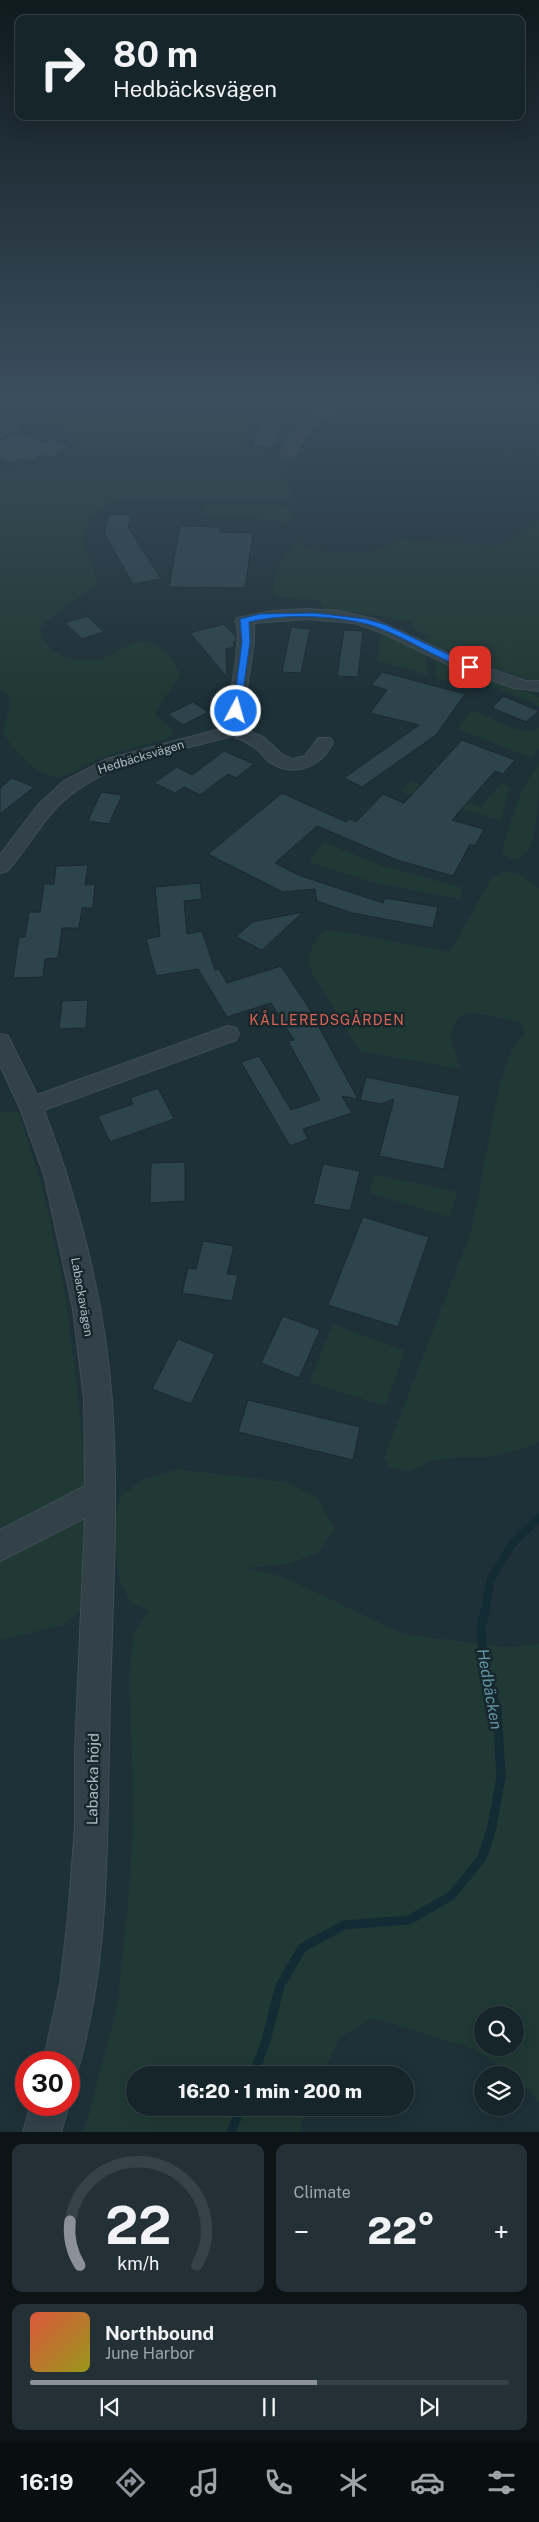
<!DOCTYPE html>
<meta charset="utf-8">
<style>
body{margin:0;font-family:"Public Sans",sans-serif;background:#233136;color:#f1f3f6;height:100vh;display:flex;flex-direction:column;font-size:19px;white-space:nowrap}
*{box-sizing:border-box;margin:0}
p{font-size:16px;color:#9ea5a8}
.icon{flex:none;width:28px;height:28px;fill:none;stroke:currentColor;stroke-width:2;stroke-linecap:round;stroke-linejoin:round}
.map{position:relative;height:2132px;overflow:hidden}
.panel{display:flex;flex-direction:column;gap:12px;padding:12px;background:#0c1417;flex:1}
.panel>*{flex:none}
.guide{position:absolute;left:15px;top:15px;width:510px;height:105px;border-radius:10px;box-shadow:0 5px 20px #0002,0 0 0 1px #354247;background:#16252a;color:#f1f3f6;overflow:hidden}
.buttons{position:absolute;left:474px;top:2006px;display:grid;gap:10px}
.buttons a{display:grid;place-items:center;width:50px;height:50px;border-radius:50%;background:#16252a;box-shadow:0 5px 20px #0002,0 0 0 1px #354247;font-size:25px}
.speed{position:absolute;left:15px;top:2051px;display:flex;gap:10px;font-size:25px;font-weight:700;text-align:center}
.speed>*{display:grid;place-content:center;width:65px;height:65px;border-radius:50%;background:#16252a;box-shadow:0 5px 20px #0002,0 0 0 1px #354247;line-height:1}
.speed .limit{border:8px solid #d22;background:#fff;color:#111}
.pin{position:absolute;display:grid;place-items:center;width:42px;height:42px;color:#fff;margin:-21px;border-radius:10px;box-shadow:0 2px 8px #0006}
.me{position:absolute;width:55px;margin:-28px;rotate:6deg;stroke-linejoin:round;filter:drop-shadow(0 0 4px #0008)}
.turn{display:flex;align-items:center;gap:18px;height:105px;padding:0 15px;font-size:22px}
.turn .icon{width:65px;height:65px;stroke-width:2.5}
.turn b{display:block;font-size:35px;line-height:42px}
.big{font-size:38px;font-weight:800;line-height:1.1}
.panel .card{flex:1;display:flex;flex-direction:column;justify-content:center;gap:8px;min-width:0;padding:0 18px;border-radius:10px;background:#233136}
.panel .dial{align-items:center;gap:0}
.dial svg{height:130px;overflow:visible;fill:none;stroke:#354247;stroke-width:7;stroke-linecap:round;text-anchor:middle}
.dial text{fill:#f1f3f6;stroke:none}
.song{display:flex;align-items:center;gap:15px}
.cover{width:60px;height:60px;border-radius:8px;background:linear-gradient(135deg,hsl(10 70% 55%),hsl(60 70% 35%))}
.played{height:5px;border-radius:2px;background:linear-gradient(90deg,#8c9099 60%,#354247 60%)}
.keys{display:flex;justify-content:space-around;direction:ltr}
.heat{display:flex;justify-content:space-between;align-items:center;font-size:28px;direction:ltr}
.panel .tiles{flex:1;display:grid;gap:12px;grid-template-columns:1fr 1fr}
.card:last-child{grid-column:span 2}
.trip{position:absolute;left:126px;top:2066px;width:288px;height:50px;border-radius:25px;background:#16252a;box-shadow:0 5px 20px #0002,0 0 0 1px #354247;font-weight:800;line-height:50px;text-align:center}
.tab-bar{display:flex;height:80px;justify-content:space-around;align-items:center;background:#090f11;color:#9ea5a8}
.tab-bar .icon{width:35px;height:35px}
.tab-bar .active{color:#8c9099}
.tab-bar b{font-size:22px;color:#f1f3f6}
.map>svg:first-child{display:block}
.green{fill:#203934;fill-rule:evenodd}
.lines{fill:none;stroke-linecap:round;stroke-linejoin:round}
.stream-far1{stroke:#122b35;stroke-width:8}
.stream{stroke:#122b35;stroke-width:9}
.building{fill:#2d444c;stroke:#19292f}
.minor-casing{stroke:#3e4e55;stroke-width:2}
.minor{fill:#324248;fill-rule:evenodd}
.route{fill:#1a73e8;stroke:#114b97}
.labels{text-anchor:middle;stroke-width:5;stroke-linejoin:round;paint-order:stroke}
.street-label{font-size:12px;fill:#acbdc5;stroke:#17272c}
.neighbourhood-label{font-size:14px;letter-spacing:1px;fill:#da6352;stroke:#17272c}
.near-street-label{font-size:15px;fill:#acbdc5;stroke:#17272c}
.near-water-label{font-size:16px;font-style:italic;fill:#6295a7;stroke:#17272c}
</style>
<div class="map">
<svg width="539" height="2132" viewBox="0 0 539 2132">
<rect width="100%" height="100%" fill="#1e3138"/>
<!-- green -->
<g class="green">
<path d="M0,399H211L254,406L244,437V449L250,453L282,459L291,494V498L286,500L123,499C101,506 77,522 86,549C91,563 98,571 95,586L56,613L40,628C45,656 75,665 101,659C120,655 129,638 150,643C167,647 170,660 180,672C176,690 159,697 156,716L173,729V734L166,739C139,747 110,752 85,765C76,770 68,778 57,777C36,776 12,749 3,732L10,705L9,696L0,690V473C22,474 65,461 80,445C72,423 21,417 0,413Z"/>
<path d="M205,504L293,507L289,522L201,514Z"/>
<path d="M539,522V683L455,655L429,642L428,637L431,636L414,630L411,622L356,612L324,610L319,600L280,598L273,593C272,570 286,555 300,538L301,545C314,554 359,554 374,551C387,548 391,540 406,539L494,546C513,543 522,528 539,522Z"/>
<path d="M380,629L426,652L427,675L378,661Z"/>
<path d="M435,661L468,668L539,697V706L491,686L439,680L436,675Z"/>
<path d="M472,710L515,729L533,731L539,727V749L532,758L457,729Z"/>
<path d="M539,764C539,786 539,852 519,858C511,860 507,858 502,852C512,818 517,792 539,764Z"/>
<path d="M411,781L481,807L501,783L510,787L501,820L401,792Z"/>
<path d="M324,842L380,865L463,888L459,899L375,883L309,862Z"/>
<path d="M503,871L517,873L539,888V1441L535,1445L491,1457H460L432,1461L409,1472L389,1467L384,1458L471,1232L500,1082L512,1050L525,1033L520,1023C504,1018 475,1010 459,1016L450,1035L460,1069L360,1051L311,971C306,954 313,943 324,931H337L450,952L491,879Z"/>
<path d="M6,1111L19,1112L44,1194L64,1287L77,1387L90,1525L86,1607L63,1625L0,1640V1113Z"/>
<path d="M375,1175L458,1192L449,1217L369,1193Z"/>
<path d="M333,1324L405,1351L385,1406L309,1382Z"/>
<path d="M178,1469L286,1482L317,1497L335,1530L317,1553L288,1564L247,1568L284,1577L403,1634L507,1647L539,1644V2103L531,2092L515,2080V2075H509L474,2049L373,2018L340,2037L322,2075H135V2108H307L299,2132H84L117,2007L128,1904L134,1814L129,1674L134,1634L149,1610L131,1604L120,1581L112,1530L120,1497L142,1480ZM482,2015H515V2048H482Z"/>
</g>
<g class="lines">
<!-- stream-far1 -->
<path class="stream-far1" d="M485,1611L491,1579L512,1544L539,1518"/>
<!-- stream -->
<g class="stream">
<path d="M253,2075L266,2041L280,1986L302,1948L344,1925L409,1920L451,1896L482,1858L492,1827L501,1776L497,1709L484,1665L481,1629L485,1610"/>
<path d="M231,2132L241,2108"/>
</g>
</g>
<!-- building -->
<g class="building">
<path d="M263,420L272,421L283,430L273,448L251,446Z"/>
<path d="M15,432L45,442L49,439L70,446L50,458L42,455L29,462L20,459L11,463L0,460V440Z"/>
<path d="M109,514L132,515L128,527L161,579L133,584L104,533Z"/>
<path d="M180,526L220,527V532L253,533L245,588L169,587Z"/>
<path d="M87,616L104,632L82,639L65,623Z"/>
<path d="M224,624L236,637V642H233L235,647L226,649L227,677L190,633Z"/>
<path d="M291,627L310,629L301,673L282,672Z"/>
<path d="M344,630L363,631L358,677L337,676Z"/>
<path d="M382,672L465,694L436,735L362,787L344,778L419,725L370,713L387,690L371,685Z"/>
<path d="M503,696L539,711L526,722L492,708Z"/>
<path d="M193,702L208,712L183,725L168,714Z"/>
<path d="M462,740L515,760L503,774L495,771L452,820L484,829L475,846L470,844L453,876L397,860L317,826L275,863L298,875L383,903L385,898L438,907L433,928L352,913L317,901L315,889L283,892L208,854L282,793L346,822L349,819L356,822L383,794L404,803Z"/>
<path d="M224,751L254,764L236,778L228,774L200,795L184,787L175,793L154,783L177,767L192,775Z"/>
<path d="M12,778L34,787L0,814V788Z"/>
<path d="M101,792L122,795L109,824L88,821Z"/>
<path d="M88,865L85,885L95,884L93,908H82L79,928H62L58,958L45,959L43,977L13,978L19,937H25L29,912H40L44,884H54L56,866Z"/>
<path d="M200,883L202,899L184,901L187,934L202,931L215,970L219,969L227,983L281,966L307,1005L358,1099L342,1096L352,1113L303,1129L308,1139L290,1146L241,1062L259,1056L291,1110L320,1100L288,1041L294,1040L271,1003L227,1017L198,969L156,976L146,939L160,936L155,887Z"/>
<path d="M303,912L262,950L236,937L252,922Z"/>
<path d="M88,1000L86,1028L59,1029L62,1001Z"/>
<path d="M366,1077L460,1096L444,1169L379,1156L394,1099L381,1104L360,1100Z"/>
<path d="M158,1088L174,1119L110,1142L98,1116L133,1104L130,1098Z"/>
<path d="M185,1162V1201L150,1203L151,1163Z"/>
<path d="M323,1164L360,1171L350,1211L313,1204Z"/>
<path d="M363,1217L429,1237L398,1327L328,1305Z"/>
<path d="M203,1241L234,1246L227,1274L238,1275L232,1301L182,1293L188,1268L196,1269Z"/>
<path d="M283,1316L320,1330L299,1378L261,1363Z"/>
<path d="M178,1339L215,1354L191,1404L152,1389Z"/>
<path d="M248,1400L360,1427L353,1460L238,1432Z"/>
</g>
<g class="lines">
<!-- minor casing -->
<g class="minor-casing">
<g id="minor">
<path d="M336,399H350L307,432L293,458H283L281,455C290,428 313,414 336,399Z"/>
<path d="M13,423L17,424L19,427L0,436V428Z"/>
<path d="M306,609L339,611L374,619L454,656L526,681H539V691L514,688L449,665L383,633L354,623L306,619L254,623V642L241,728L263,737L283,755L292,759L305,756L318,738H330L333,742C322,766 295,778 271,763C266,760 263,755 260,752C252,744 242,740 232,736C173,753 104,760 58,806C41,823 29,845 14,863L7,871L0,873V855L38,805L64,781L107,759L224,728C227,709 244,634 235,621L237,618L273,611Z"/>
<path d="M228,1026L236,1028L239,1034L236,1040L44,1110C79,1203 105,1302 112,1401C120,1517 110,1634 109,1750C107,1838 108,1926 91,2014C86,2034 84,2056 75,2075L69,2078V2062H43L60,1985L68,1917L75,1826V1751L85,1518L0,1561V1530L85,1486L84,1400L73,1309L44,1175L19,1106L0,1065V1034L8,1036L37,1095Z"/>
<path d="M69,2104V2105L61,2132H23L31,2105Z"/>
</g>
</g>
<!-- minor -->
<use href="#minor" class="minor"/>
</g>
<!-- sky -->
<linearGradient id="sky" x2="0" y2="1"><stop stop-color="#101b1f"/><stop offset="0.57" stop-color="#3b4e5e"/><stop offset="1" stop-color="#3b4e5e" stop-opacity="0"/></linearGradient>
<rect width="539" height="697" fill="url(#sky)"/>
<!-- route -->
<path class="route" d="M315,613L366,619L386,625L475,667L470,669C438,660 411,640 379,628C346,615 284,613 249,622L250,642L240,711L233,712L242,642L240,619L260,614Z"/>
<g class="labels">
<!-- street labels -->
<g class="street-label">
<text transform="translate(141 757) rotate(-17)" y="4">Hedbäcksvägen</text>
<text transform="translate(82 1297) rotate(80)" y="4">Labackavägen</text>
</g>
<!-- neighbourhood labels -->
<g class="neighbourhood-label">
<text x="327" y="1025">KÅLLEREDSGÅRDEN</text>
</g>
<!-- near-street labels -->
<g class="near-street-label">
<text transform="translate(93 1779) rotate(-89)" y="5">Labacka höjd</text>
</g>
<!-- near-water labels -->
<g class="near-water-label">
<text transform="translate(490 1689) rotate(80)" y="6">Hedbäcken</text>
</g>
</g>
</svg>
<div class="buttons">
<a><svg class="icon" aria-label="search" viewBox="0 0 24 24"><circle cx="10" cy="10" r="6"/><path d="M15 15l6 6"/></svg></a>
<a><svg class="icon" aria-label="layers" viewBox="0 0 24 24"><path d="M12 4l9 5-9 5-9-5zM3 14l9 5 9-5"/></svg></a>
</div>
<div class="speed"><div class="limit">30</div></div>
<div class="pin" style="left:470px;top:667px;background:#d93025"><svg class="icon" aria-label="arrive" viewBox="0 0 24 24"><path d="M6 21V4h12l-3 4 3 4H6"/></svg></div>
<svg class="me" style="left:236px;top:711px" viewBox="-20 -20 40 40"><circle r="17" fill="#1a73e8" stroke="#fff" stroke-width="3"/><path d="M0-11L8 9 0 5-8 9z" fill="#fff"/></svg>
<div class="trip">16:20 · 1 min · 200 m</div>
<div class="guide">
<div class="turn"><svg class="icon" aria-label="right" viewBox="0 0 24 24"><path d="M7 20v-9h11M14 6l5 5-5 5"/></svg><div><b>80 m</b>Hedbäcksvägen</div></div>
</div>
</div>
<section class="panel">
<div class="tiles">
<div class="card dial"><svg viewBox="0 0 100 80">
<path d="M14 69A42 42 0 1 1 86 69"/>
<path d="M14 69A42 42 0 0 1 8 42" stroke="#8c9099"/>
<text x="50" y="56" font-size="32" font-weight="700">22</text>
<text x="50" y="72" font-size="11">km/h</text>
</svg></div>
<div class="card"><p>Climate</p>
<div class="heat"><a>−</a><b class="big">22°</b><a>+</a></div>
</div>
<div class="card">
<div class="song"><i class="cover"></i><div><b>Northbound</b><p>June Harbor</p></div></div>
<div class="played"></div>
<div class="keys"><svg class="icon" aria-label="previous" viewBox="0 0 24 24"><path d="M18 5L8 12l10 7zM5 5v14"/></svg><svg class="icon" aria-label="pause" viewBox="0 0 24 24"><path d="M8 5v14M16 5v14"/></svg><svg class="icon" aria-label="next" viewBox="0 0 24 24"><path d="M6 5l10 7-10 7zM19 5v14"/></svg></div>
</div>
</div>
</section>
<nav class="tab-bar">
<b>16:19</b>
<svg class="icon active" aria-label="directions" viewBox="0 0 24 24"><path d="M12 3l9 9-9 9-9-9zM9 14v-3h6M13 9l2 2-2 2"/></svg>
<svg class="icon" aria-label="music" viewBox="0 0 24 24"><path d="M9 18V5l10-2v13"/><circle cx="6" cy="18" r="3"/><circle cx="16" cy="16" r="3"/></svg>
<svg class="icon" aria-label="phone" viewBox="0 0 24 24"><path d="M5 4h4l2 5-3 2q2 4 5 5l2-3 5 2v4C11 20 4 13 5 4z"/></svg>
<svg class="icon" aria-label="climate" viewBox="0 0 24 24"><path d="M12 3v18M4 7l16 10M4 17L20 7"/></svg>
<svg class="icon" aria-label="car" viewBox="0 0 24 24"><path d="M5 17H2v-5l4-1 3-4h7l3 4 3 1v5h-3M9 17h6M6 11h13"/><circle cx="7" cy="17" r="2"/><circle cx="17" cy="17" r="2"/></svg>
<svg class="icon" aria-label="filters" viewBox="0 0 24 24"><path d="M4 7h16M4 17h16"/><circle cx="9" cy="7" r="2"/><circle cx="15" cy="17" r="2"/></svg>
</nav>
